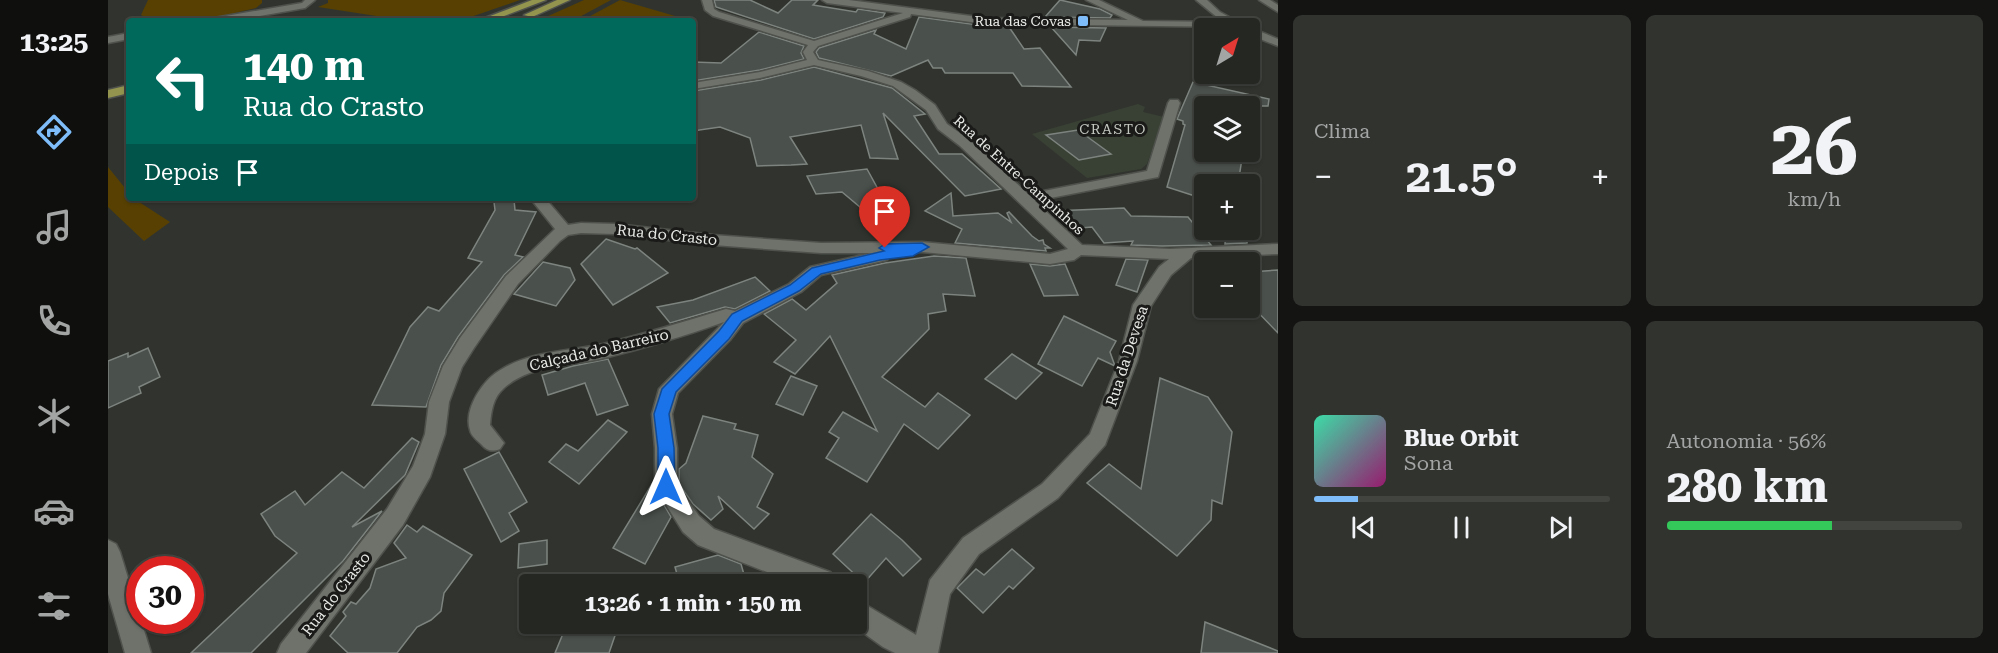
<!DOCTYPE html>
<html lang="pt">
<meta charset="utf-8">
<style>
body{margin:0;font-family:"Roboto Serif",serif;background:#31332f;color:#f1f3f6;height:100vh;display:flex;flex-direction:column;font-size:22px;white-space:nowrap}
*{box-sizing:border-box;margin:0}
p{font-size:20px;color:#a3a5a5}
.icon{flex:none;width:33px;height:33px;fill:none;stroke:currentColor;stroke-width:2;stroke-linecap:round;stroke-linejoin:round}
.map{position:relative;flex:1;overflow:hidden}
.side{display:flex;flex-direction:column;gap:15px;padding:15px;background:#141513;width:720px}
.side>*{flex:none}
.banner{position:absolute;left:18px;top:18px;width:570px;height:183px;border-radius:6px;box-shadow:0 2px 4px #0004,0 0 0 2px #424440;background:#00695c;color:#fff;overflow:hidden}
.needle{width:39px;rotate:38deg}
.controls{position:absolute;left:1086px;top:18px;display:grid;gap:12px}
.controls a{display:grid;place-items:center;width:66px;height:66px;border-radius:6px;background:#252722;box-shadow:0 2px 4px #0004,0 0 0 2px #424440;font-size:30px}
.speed{position:absolute;left:18px;top:556px;display:flex;gap:12px;font-size:30px;font-weight:700;text-align:center}
.speed>*{display:grid;place-content:center;width:78px;height:78px;border-radius:50%;background:#252722;box-shadow:0 2px 4px #0004,0 0 0 2px #424440;line-height:1}
.speed .limit{border:9px solid #d22;background:#fff;color:#111}
.pin{position:absolute;display:grid;place-items:center;width:51px;height:51px;color:#fff;margin:-62px -26px;border-radius:50% 50% 50% 0;rotate:-45deg;box-shadow:0 0 6px #0007}
.pin .icon{rotate:45deg}
.me{position:absolute;width:66px;margin:-33px;rotate:0deg;stroke-linejoin:round;filter:drop-shadow(0 0 4px #0008)}
.turn{display:flex;align-items:center;gap:21px;height:126px;padding:0 18px;font-size:27px}
.turn .icon{width:78px;height:78px;stroke-width:2.5}
.turn b{display:block;font-size:42px;line-height:51px}
.then{display:flex;align-items:center;height:57px;padding:0 18px;background:#0003;gap:12px;font-size:22px}
.big{font-size:45px;font-weight:700;line-height:1.1}
.side .tile{flex:1;display:flex;flex-direction:column;justify-content:center;gap:9px;min-width:0;padding:0 21px;border-radius:9px;background:#31332f}
.side .dial{align-items:center;gap:0}
.dial b{font-size:78px;line-height:1}
.song{display:flex;align-items:center;gap:18px}
.cover{width:72px;height:72px;border-radius:9px;background:linear-gradient(135deg,hsl(160 70% 55%),hsl(320 70% 35%))}
.played{height:6px;border-radius:3px;background:linear-gradient(90deg,#7ebdf9 15%,#424440 15%)}
.keys{display:flex;justify-content:space-around;direction:ltr}
.heat{display:flex;justify-content:space-between;align-items:center;font-size:33px;direction:ltr}
.charge{height:9px;border-radius:4px;background:linear-gradient(90deg,#34c759 56%,#424440 0)}
.side .tiles{flex:1;display:grid;gap:15px;grid-template-columns:repeat(2,1fr)}
.trip{position:absolute;left:411px;top:574px;width:348px;height:60px;border-radius:6px;background:#252722;box-shadow:0 2px 4px #0004,0 0 0 2px #424440;font-weight:700;line-height:60px;text-align:center}
main{display:flex;flex:1;min-height:0}
.dock{display:flex;flex-direction:column;width:108px;justify-content:space-around;align-items:center;background:#0f100e;color:#a3a5a5}
.dock .icon{width:42px;height:42px}
.dock .current{color:#7ebdf9}
.dock b{font-size:27px;color:#f1f3f6}
.map>svg:first-child{display:block}
.built{fill:#394034}
.green{fill:#574002}
.building{fill:#4a504c;stroke:#7d847f;stroke-width:1.5}
.lines{fill:none;stroke-linecap:round;stroke-linejoin:round}
.minor-casing{stroke:#4f524c;stroke-width:3}
.major-casing{stroke:#4f524c;stroke-width:3}
.minor{fill:#6e726b;fill-rule:evenodd}
.major{fill:#93944e;fill-rule:evenodd}
.route{fill:#1a73e8;stroke:#114b97;stroke-width:1.5}
.poi-dot{fill:#7ebdf9;stroke:#1a1b19;stroke-width:2}
.labels{text-anchor:middle;stroke-width:6;stroke-linejoin:round;paint-order:stroke}
.far-poi-label{font-size:14px;fill:#e9ebe7;stroke:#1a1b19;text-anchor:end}
.far-neighbourhood-label{font-size:14px;letter-spacing:1.5px;fill:#c2c6bf;stroke:#1a1b19}
.far-street-label{font-size:14px;fill:#e9ebe7;stroke:#1a1b19}
.street-label{font-size:15px;fill:#e9ebe7;stroke:#1a1b19}
</style>
<main>
<nav class="dock">
<b>13:25</b>
<svg class="icon current" aria-label="directions" viewBox="0 0 24 24"><path d="M12 3l9 9-9 9-9-9zM9 14v-3h6M13 9l2 2-2 2"/></svg>
<svg class="icon" aria-label="music" viewBox="0 0 24 24"><path d="M9 18V5l10-2v13"/><circle cx="6" cy="18" r="3"/><circle cx="16" cy="16" r="3"/></svg>
<svg class="icon" aria-label="phone" viewBox="0 0 24 24"><path d="M5 4h4l2 5-3 2q2 4 5 5l2-3 5 2v4C11 20 4 13 5 4z"/></svg>
<svg class="icon" aria-label="climate" viewBox="0 0 24 24"><path d="M12 3v18M4 7l16 10M4 17L20 7"/></svg>
<svg class="icon" aria-label="car" viewBox="0 0 24 24"><path d="M5 17H2v-5l4-1 3-4h7l3 4 3 1v5h-3M9 17h6M6 11h13"/><circle cx="7" cy="17" r="2"/><circle cx="17" cy="17" r="2"/></svg>
<svg class="icon" aria-label="filters" viewBox="0 0 24 24"><path d="M4 7h16M4 17h16"/><circle cx="9" cy="7" r="2"/><circle cx="15" cy="17" r="2"/></svg>
</nav>
<div class="map">
<svg width="1170" height="653" viewBox="0 0 1170 653">
<rect width="100%" height="100%" fill="#31342e"/>
<!-- built -->
<path class="built" d="M1030,104L1037,107L1035,112L1056,117L1039,164L1033,169L979,178L924,134Z"/>
<!-- green -->
<g class="green">
<path d="M40,0H154V3L148,8C117,15 61,32 33,15Z"/>
<path d="M220,0H412L351,21H301L210,7L220,3Z"/>
<path d="M476,0H503L464,21H429Z"/>
<path d="M512,0L567,16L564,21H473Z"/>
<path d="M0,167L21,193V198H25L62,222L36,241L0,207Z"/>
</g>
<!-- building -->
<g class="building">
<path d="M606,0H642L670,13L684,0H710L705,5L748,12L750,9L777,13L775,17L706,39L608,7Z"/>
<path d="M952,0L992,9L1004,15L1002,18L937,17Z"/>
<path d="M811,17L878,26L901,27L916,49L932,48L963,87L914,86L905,73H837L834,68H825L820,60L783,76L711,58L708,52L711,48L768,30L766,34L798,49Z"/>
<path d="M943,27L998,28L992,41L971,40L968,55Z"/>
<path d="M651,32L696,46L693,53L696,59L652,70L585,81V62L613,63Z"/>
<path d="M706,67L784,88L817,114L806,116L831,154H854L893,189L857,196L775,113L790,159L762,158L753,125L682,137L699,164L683,165L649,166L642,138L612,127L585,131V91L653,80Z"/>
<path d="M1085,82L1161,99L1160,106H1096V152H1135L1130,184H1096V191L1092,190L1090,197L1059,187L1077,125L1075,124V121L1069,119Z"/>
<path d="M970,130L1003,154L971,160L938,135Z"/>
<path d="M759,169L770,189L788,204L759,213L734,192L708,194L699,176Z"/>
<path d="M843,193L845,216L890,213L903,222L899,213L901,212L924,236L931,241L935,240L936,244L942,248H937L938,251L847,243L854,229L817,211Z"/>
<path d="M406,200L407,210L428,212L407,255L415,257L396,275L350,337L333,365L318,407L264,405L302,327L320,307L331,311L374,262L360,258L387,210L386,202Z"/>
<path d="M1016,208L1023,216L1080,217L1103,245L1054,246L1023,245L1025,241L996,243L984,227L960,229L946,211Z"/>
<path d="M1118,230H1140L1139,243L1117,244Z"/>
<path d="M498,239L527,249L529,248L560,273L505,305L473,264Z"/>
<path d="M826,256L858,258L867,296L835,294L838,311L820,314L821,329L774,377L817,407L830,393L862,415L830,449L796,424L759,482L718,458L731,438L721,432L735,412L769,431L722,336L687,374L666,362L688,340L656,314L684,299L698,310L729,283L724,275L777,263Z"/>
<path d="M1018,259L1040,260L1029,292L1008,285Z"/>
<path d="M435,262L462,268L467,280L448,306L406,294Z"/>
<path d="M922,264L942,266L957,264L970,295L936,296Z"/>
<path d="M1170,270V333L1142,304V272Z"/>
<path d="M647,277L662,291L627,309L617,307L562,323L549,307L585,300Z"/>
<path d="M956,316L1008,341L1002,352L1007,366L990,358L974,386L930,364Z"/>
<path d="M40,348L52,377L31,387L33,393L0,408V361L20,353V357Z"/>
<path d="M904,354L934,373L908,399L877,379Z"/>
<path d="M500,359L520,405L489,415L477,383L440,395L434,375L465,366Z"/>
<path d="M683,376L709,386L695,415L668,404Z"/>
<path d="M1052,378L1100,397L1124,432L1114,504L1104,500L1103,520L1069,556L979,483L1001,464L1033,489Z"/>
<path d="M595,416L628,424L626,429L650,435L644,457L665,474L649,507L661,514L646,529L610,496L615,509L603,520L585,504L571,484V469L578,463Z"/>
<path d="M500,420L519,432L471,484L441,462L458,444L470,451Z"/>
<path d="M304,438L311,442L297,475L244,527L274,511L235,561L143,653H83L189,553L167,536L153,514L187,491L197,505L234,472L256,488Z"/>
<path d="M391,452L419,502L401,513L411,531L393,542L356,469Z"/>
<path d="M544,484L563,517L537,564L505,548Z"/>
<path d="M763,514L794,540L813,559L795,576L778,558L756,583L725,554Z"/>
<path d="M299,525L309,532L315,526L364,555L336,593L333,611L323,620L309,627L289,653H240L222,636L238,616L235,612L243,602L248,604L262,588L268,569L298,558L286,543Z"/>
<path d="M439,540V564L410,568L411,544Z"/>
<path d="M904,549L926,568L905,589L901,586L875,613L849,588L868,569L876,575Z"/>
<path d="M610,555L633,564L639,585H572L567,567Z"/>
<path d="M1097,622L1170,651V653H1093Z"/>
<path d="M459,624H511L501,653H447Z"/>
</g>
<g class="lines">
<!-- minor casing -->
<g class="minor-casing">
<g id="minor">
<path d="M197,0H207L197,8L123,21H101L106,18L194,3Z"/>
<path d="M594,0H604L606,9L611,12L706,41L795,13L719,3L714,0H741L878,18L1020,20L978,0H991L1035,21L1115,22L1088,0H1099L1112,12L1132,23V27L878,24L803,14L802,17L710,46L705,52L710,60L760,71L793,82L807,90L827,105L839,124L862,140L920,194L1039,171L1060,103L1062,100H1070L1072,103L1050,177L927,201L974,245L1062,249L1170,244V254L1083,258L1063,275L1043,306L1029,361L997,445L950,498L871,554L842,594L830,653H787L775,647L743,624H748V599L808,635L822,580L855,538L934,484L982,434L1011,361L1025,305L1051,267L1061,259L973,255L966,260L942,264L814,252H779L781,256L779,260L713,275L693,292L635,323L622,340L570,393L564,414L569,448V485L591,516L606,529L722,572L727,576L730,585H692L590,545L575,532L547,487V448L544,414L551,389L616,322C576,336 537,348 496,358C463,366 423,364 396,388C385,397 383,412 382,425L396,443L392,449C384,452 379,451 373,444C369,440 363,436 362,430C355,409 376,378 394,369C424,351 462,351 495,344C537,334 577,321 618,309L627,311L681,284L702,267L764,253H713L605,245L507,234L473,233L460,235L452,241L410,284L366,348L354,367L341,402L337,434L322,477L295,525L198,653H169L173,644L279,509L305,466L317,434L321,402L335,366L352,338L398,276L447,229L422,198H437L460,225L473,223L507,224L605,235L713,243L814,242L942,254L960,249L852,146L830,129L818,110L785,86L753,76L706,65L652,78L585,89V83L652,72L699,60L695,52L700,45L605,16L597,10Z"/>
<path d="M1151,0H1162L1170,5V12Z"/>
<path d="M1140,28L1146,29L1170,39V46L1142,35Z"/>
<path d="M21,33V39L0,43V37Z"/>
<path d="M0,540L8,544L12,552L43,653H17L0,594Z"/>
</g>
</g>
<!-- major casing -->
<g class="major-casing">
<g id="major">
<path d="M424,0H438L383,21H369Z"/>
<path d="M449,0H462L424,17L416,15Z"/>
<path d="M21,85V93L0,98V90Z"/>
</g>
</g>
<!-- minor -->
<use href="#minor" class="minor"/>
<!-- major -->
<use href="#major" class="major"/>
</g>
<!-- route -->
<path class="route" d="M814,243L821,247L805,256L772,260L713,274L691,291L634,321L621,339L568,392L561,414L566,448L567,487L564,492L558,494L552,492L550,487V448L546,414L554,389L611,331L624,314L682,285L704,268L776,251L771,248L777,244Z"/>
<!-- markers -->
<rect class="poi-dot" x="969" y="15" width="12" height="12" rx="3"/>
<g class="labels">
<!-- far-poi labels -->
<g class="far-poi-label">
<text x="963" y="26">Rua das Covas</text>
</g>
<!-- far-neighbourhood labels -->
<g class="far-neighbourhood-label">
<text x="1005" y="134">CRASTO</text>
</g>
<!-- far-street labels -->
<g class="far-street-label">
<text transform="translate(911 175) rotate(42)" y="5">Rua de Entre-Campinhos</text>
</g>
<!-- street labels -->
<g class="street-label">
<text transform="translate(559 235) rotate(6)" y="5">Rua do Crasto</text>
<text transform="translate(491 350) rotate(-13)" y="5">Calçada do Barreiro</text>
<text transform="translate(1019 356) rotate(-72)" y="5">Rua da Devesa</text>
<text transform="translate(228 594) rotate(-52)" y="5">Rua do Crasto</text>
</g>
</g>
</svg>
<div class="controls">
<a><svg class="needle" viewBox="-14 -14 28 28"><path d="M0-13l5 13h-10z" fill="#e53935"/><path d="M0 13l5-13h-10z" fill="#a3a5a5"/></svg></a>
<a><svg class="icon" aria-label="layers" viewBox="0 0 24 24"><path d="M12 4l9 5-9 5-9-5zM3 14l9 5 9-5"/></svg></a>
<a>+</a>
<a>−</a>
</div>
<div class="speed"><div class="limit">30</div></div>
<div class="pin" style="left:777px;top:248px;background:#d93025"><svg class="icon" aria-label="arrive" viewBox="0 0 24 24"><path d="M6 21V4h12l-3 4 3 4H6"/></svg></div>
<svg class="me" style="left:558px;top:487px" viewBox="-20 -20 40 40"><path d="M0-17L14 15 0 8-14 15z" fill="#1a73e8" stroke="#fff" stroke-width="4"/></svg>
<div class="trip">13:26 · 1 min · 150 m</div>
<div class="banner">
<div class="turn"><svg class="icon" aria-label="left" viewBox="0 0 24 24"><path d="M17 20v-9H6M10 6l-5 5 5 5"/></svg><div><b>140 m</b>Rua do Crasto</div></div>
<div class="then">Depois<svg class="icon" aria-label="arrive" viewBox="0 0 24 24"><path d="M6 21V4h12l-3 4 3 4H6"/></svg></div>
</div>
</div>
<section class="side">
<div class="tiles">
<div class="tile"><p>Clima</p>
<div class="heat"><a>−</a><b class="big">21.5°</b><a>+</a></div>
</div>
<div class="tile dial"><b>26</b><p>km/h</p></div>
<div class="tile">
<div class="song"><i class="cover"></i><div><b>Blue Orbit</b><p>Sona</p></div></div>
<div class="played"></div>
<div class="keys"><svg class="icon" aria-label="previous" viewBox="0 0 24 24"><path d="M18 5L8 12l10 7zM5 5v14"/></svg><svg class="icon" aria-label="pause" viewBox="0 0 24 24"><path d="M8 5v14M16 5v14"/></svg><svg class="icon" aria-label="next" viewBox="0 0 24 24"><path d="M6 5l10 7-10 7zM19 5v14"/></svg></div>
</div>
<div class="tile"><p>Autonomia · 56%</p><b class="big">280 km</b><div class="charge"></div></div>
</div>
</section>
</main>
